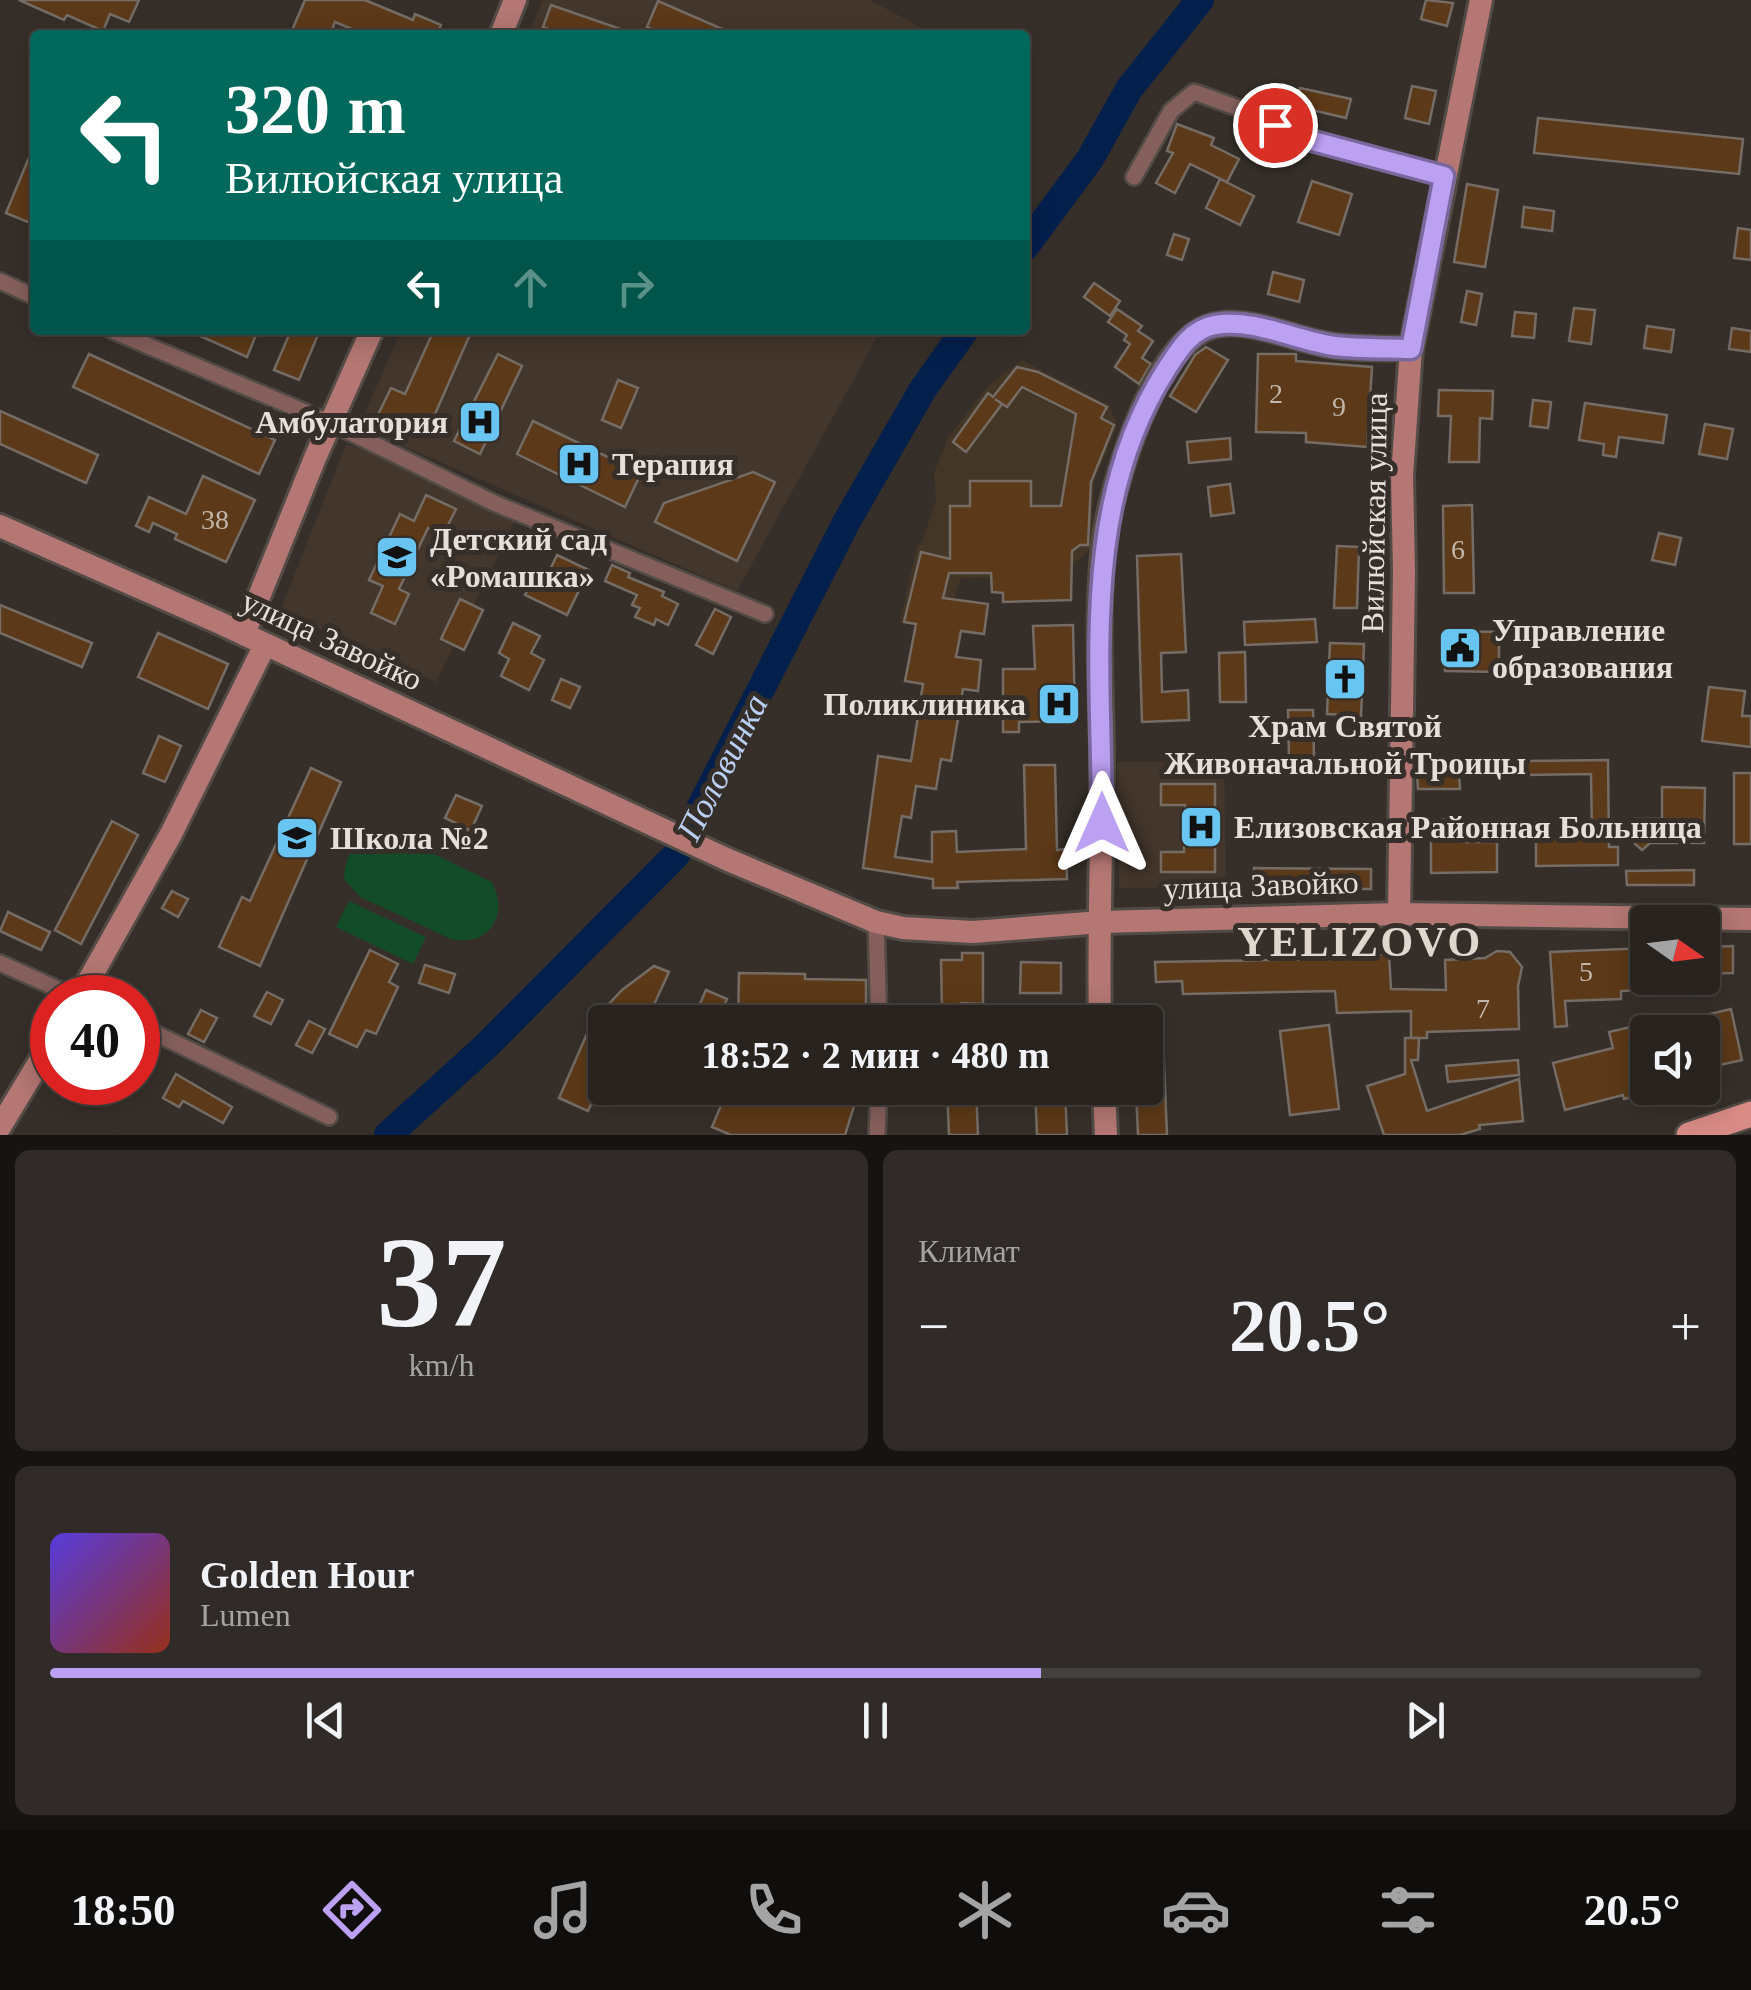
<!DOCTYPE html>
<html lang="ru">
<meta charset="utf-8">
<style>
body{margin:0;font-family:Georgia,serif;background:#302b28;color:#f1f3f6;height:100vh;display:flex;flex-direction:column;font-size:38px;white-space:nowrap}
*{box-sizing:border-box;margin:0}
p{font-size:32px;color:#a5a4a4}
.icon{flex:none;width:55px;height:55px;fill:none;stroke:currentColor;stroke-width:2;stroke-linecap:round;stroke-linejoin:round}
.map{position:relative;height:1135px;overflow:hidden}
.panel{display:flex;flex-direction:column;gap:15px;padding:15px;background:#161311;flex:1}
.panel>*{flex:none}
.top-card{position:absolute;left:30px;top:30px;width:1000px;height:305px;border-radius:10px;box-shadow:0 5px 25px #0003,0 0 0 2px #44403d;background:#00695c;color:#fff;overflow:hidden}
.needle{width:65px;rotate:104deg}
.controls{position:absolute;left:1630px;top:905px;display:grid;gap:20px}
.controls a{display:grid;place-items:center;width:90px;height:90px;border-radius:10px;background:#28231f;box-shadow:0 5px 25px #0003,0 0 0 2px #44403d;font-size:50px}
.speed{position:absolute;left:30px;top:975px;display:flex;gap:20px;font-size:50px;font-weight:700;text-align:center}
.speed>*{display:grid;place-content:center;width:130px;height:130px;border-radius:50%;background:#28231f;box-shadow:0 5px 25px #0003,0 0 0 2px #44403d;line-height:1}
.speed .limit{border:15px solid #d22;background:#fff;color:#111}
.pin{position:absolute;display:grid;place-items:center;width:85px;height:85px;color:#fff;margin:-42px;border:5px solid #fff;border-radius:50%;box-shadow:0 2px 10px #0007}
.me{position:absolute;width:110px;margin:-55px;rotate:0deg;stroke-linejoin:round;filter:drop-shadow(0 0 8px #0008)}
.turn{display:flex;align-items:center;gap:35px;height:210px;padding:0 30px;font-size:45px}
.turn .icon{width:130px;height:130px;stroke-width:2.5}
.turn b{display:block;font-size:70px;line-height:85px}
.lanes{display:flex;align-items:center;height:95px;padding:0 30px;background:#0003;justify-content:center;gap:50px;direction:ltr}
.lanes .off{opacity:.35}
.big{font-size:75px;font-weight:600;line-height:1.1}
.panel .card{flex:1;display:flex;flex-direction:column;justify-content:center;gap:15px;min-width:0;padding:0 35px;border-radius:15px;background:#302b28}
.panel .dial{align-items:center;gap:0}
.dial b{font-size:130px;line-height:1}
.song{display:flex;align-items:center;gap:30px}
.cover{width:120px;height:120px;border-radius:15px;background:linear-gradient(135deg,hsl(250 70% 55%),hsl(10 70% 35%))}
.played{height:10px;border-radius:5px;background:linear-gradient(90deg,#bca0f2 60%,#44403d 60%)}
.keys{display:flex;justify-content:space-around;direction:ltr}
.heat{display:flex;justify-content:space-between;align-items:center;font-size:55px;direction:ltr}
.panel .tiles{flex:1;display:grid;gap:15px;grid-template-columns:1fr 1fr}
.card:last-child{grid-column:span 2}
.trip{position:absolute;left:588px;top:1005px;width:575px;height:100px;border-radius:10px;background:#28231f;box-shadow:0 5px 25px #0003,0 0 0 2px #44403d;font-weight:600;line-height:100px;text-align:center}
.menu{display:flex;height:160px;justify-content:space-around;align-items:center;background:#100e0c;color:#a5a4a4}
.menu .icon{width:70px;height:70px}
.menu .on{color:#bca0f2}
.menu b{font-size:45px;color:#f1f3f6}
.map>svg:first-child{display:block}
.industrial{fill:#433627}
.built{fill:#43362c}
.green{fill:#134c28}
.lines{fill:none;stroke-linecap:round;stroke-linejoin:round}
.river{stroke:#031f4c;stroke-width:28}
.building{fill:#5c3918;stroke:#746c65;stroke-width:2.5}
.street-casing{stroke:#524b45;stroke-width:20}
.secondary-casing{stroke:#524b45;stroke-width:28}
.primary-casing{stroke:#524b45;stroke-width:30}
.street{stroke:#855f5c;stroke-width:15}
.secondary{stroke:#b47773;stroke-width:22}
.primary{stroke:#d88a84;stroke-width:25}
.route-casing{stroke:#7a689d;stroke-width:25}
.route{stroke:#bca0f2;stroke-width:18}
.labels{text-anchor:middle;stroke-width:10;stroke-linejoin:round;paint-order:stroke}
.number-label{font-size:28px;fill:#c2b6aa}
.poi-label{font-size:32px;font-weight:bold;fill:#e4dfdb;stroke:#362f29;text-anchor:start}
.street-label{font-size:32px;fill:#e4dfdb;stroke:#362f29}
.water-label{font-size:35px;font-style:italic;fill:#b8cff3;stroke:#362f29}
.district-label{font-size:42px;font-weight:bold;letter-spacing:2.5px;fill:#e0d7cf;stroke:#362f29}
</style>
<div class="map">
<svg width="1751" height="1135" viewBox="0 0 1751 1135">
<rect width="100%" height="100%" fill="#362f29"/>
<!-- industrial -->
<path class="industrial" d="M1022,360L1109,405L1117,426L1094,483L1091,549L1059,577L961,578L942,632L900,622L917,546L922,542L936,500L934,473L948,438L988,386Z"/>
<!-- built -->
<g class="built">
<path d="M543,0H870L935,35H528Z"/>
<path d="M401,330H881L737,591L359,427Z"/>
<path d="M346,445L360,448L516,518L474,605L483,610L464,650L454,646L436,682L280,611Z"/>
<path d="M1224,761L1226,887L1119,888L1117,762Z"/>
</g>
<!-- green -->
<g class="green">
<path d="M379,832L391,833L492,882C509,915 490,947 451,939L360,897L344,879C345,854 355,839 379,832Z"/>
<path d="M349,901L426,937L413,964L336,927Z"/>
</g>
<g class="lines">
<!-- river -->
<g class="river">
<path d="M1025,247L1090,159L1129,89L1200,0"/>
<path d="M388,1135L485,1047L676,855L847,521L923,389L965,330"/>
</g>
</g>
<!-- building -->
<g class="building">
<path d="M19,0H139L129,22L110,14L103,31L67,15L64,20Z"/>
<path d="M305,0H365L413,20L415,14L441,25L437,35H366L335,22L330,35H290Z"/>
<path d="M1426,0L1453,3L1447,26L1421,19Z"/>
<path d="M658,1L736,35H665L647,27Z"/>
<path d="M551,5L632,33L631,35H565L543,27Z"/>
<path d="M1412,86L1436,91L1429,124L1405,118Z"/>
<path d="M1300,88L1351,99L1346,118L1295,106Z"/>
<path d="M1538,118L1743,139L1739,174L1534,153Z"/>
<path d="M1177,124L1214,138L1211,145L1239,159L1227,182L1190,164L1175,193L1156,183L1173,153L1167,151Z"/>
<path d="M35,143V225L6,213Z"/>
<path d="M1220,179L1254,196L1240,225L1206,208Z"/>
<path d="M1312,181L1352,194L1339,235L1298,222Z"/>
<path d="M1467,184L1498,190L1485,267L1454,262Z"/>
<path d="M1524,207L1554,211L1552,231L1522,227Z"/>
<path d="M1738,228L1751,230V260L1734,258Z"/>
<path d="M1174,234L1189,239L1182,260L1167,255Z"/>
<path d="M1273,272L1304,280L1299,302L1268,294Z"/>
<path d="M1094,283L1120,301L1110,316L1084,297Z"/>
<path d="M1467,291L1482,294L1476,325L1461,322Z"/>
<path d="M1574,308L1595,310L1591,344L1569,341Z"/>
<path d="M1117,309L1142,326L1138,331L1153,341L1142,358L1151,364L1139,384L1115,367L1130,344L1124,340L1127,335L1108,322Z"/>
<path d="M1515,312L1536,314L1534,338L1512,336Z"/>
<path d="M1647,326L1674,330L1671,352L1644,348Z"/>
<path d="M1732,328L1751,331V352L1729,349Z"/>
<path d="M187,330H258L247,357Z"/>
<path d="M291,330H320L299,380L274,370Z"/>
<path d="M434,330H472L431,423L413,415L406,430L377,417L391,388L405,394Z"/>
<path d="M1206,347L1228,360L1196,412L1170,396L1195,355Z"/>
<path d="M89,354L275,440L259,474L73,387Z"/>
<path d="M498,354L522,366L480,454L454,441Z"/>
<path d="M1258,354H1296V361L1372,367L1367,447L1306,442V433L1256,432Z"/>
<path d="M1017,367L1038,372L1107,407L1101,418L1114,425L1091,482L1088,545H1080L1072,551L1071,600L1003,602V593L992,592L991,573H949L943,598L988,604L984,634L961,631L956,657L981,660L978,691L963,689L951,761L941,759L936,789L916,786L911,818L902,816L895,857L932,862V832L956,831L957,852L1026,849L1024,765H1055L1057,850L1066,849L1067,879L957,882L958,888H933V879L863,868L878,756L911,761L923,684L905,681L916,624L904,622L921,552L950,559V506H970V481H1031V506H1061L1076,414L1022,387L1007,407L995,399L1002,404L966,452L953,442L988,393L993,397Z"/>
<path d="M618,380L638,388L621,428L602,420Z"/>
<path d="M1439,390L1493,391L1492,419L1480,418L1479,462H1449L1451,416H1438Z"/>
<path d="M1533,400L1551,402L1548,428L1530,426Z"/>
<path d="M1585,403L1667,415L1663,443L1619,437L1616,457L1603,455L1604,444L1579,440Z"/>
<path d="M0,411L98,455L86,483L0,444Z"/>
<path d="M533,421L641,473L625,507L517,454Z"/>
<path d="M1705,424L1733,429L1727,459L1699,454Z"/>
<path d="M1230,438L1231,459L1189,463L1187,442Z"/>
<path d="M753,472L775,482L737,561L655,522L664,503Z"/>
<path d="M203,476L255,500L226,562L175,539L177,534L153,523L149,532L136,526L149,497L186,514Z"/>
<path d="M1230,484L1234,513L1211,516L1208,487Z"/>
<path d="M426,495L456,509L443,535L428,528L399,589L409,594L395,624L371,613L383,586L369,580L400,514L414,521Z"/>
<path d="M1472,505L1474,593H1444L1443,506Z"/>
<path d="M1659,533L1681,538L1675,565L1652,560Z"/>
<path d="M1337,546L1359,547L1357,608H1334Z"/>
<path d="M1181,554L1186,652L1161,653L1162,692L1188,690L1189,720L1142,722L1137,556Z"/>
<path d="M557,555L589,570L567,615L525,595L538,569L548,574Z"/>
<path d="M612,565L630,573L628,577L664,592L662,596L678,604L668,625L656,619L654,625L635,617L640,608L632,605L637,595L605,581Z"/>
<path d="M460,599L483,610L464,650L441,639Z"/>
<path d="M0,605L92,643L82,667L0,633Z"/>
<path d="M715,609L731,617L713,654L696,645Z"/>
<path d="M1315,619L1317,642L1245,645L1244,622Z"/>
<path d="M513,623L540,636L531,653L544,660L529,690L501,676L509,659L499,653Z"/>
<path d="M1073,625L1075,721L1019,722V732H1003V669H1035L1033,626Z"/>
<path d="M1446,631L1499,632V672L1445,671Z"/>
<path d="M158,633L228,664L208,709L138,677Z"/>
<path d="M1330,643L1364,644L1361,716L1327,714Z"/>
<path d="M1245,652L1246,702H1220L1219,653Z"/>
<path d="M561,679L580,687L570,708L552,700Z"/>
<path d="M1709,687L1745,691L1742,716H1751V747L1702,741Z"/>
<path d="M1288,710H1313L1314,758L1289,759Z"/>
<path d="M159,736L181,746L165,782L143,773Z"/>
<path d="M1608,760L1609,847H1618V865L1536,866V838L1592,837L1591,774L1459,776L1460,789H1418L1417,774L1435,773V762Z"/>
<path d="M311,768L341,782L260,966L219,947L242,897L250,901Z"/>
<rect x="1734" y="773" width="17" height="71"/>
<path d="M1161,784H1215V872H1161V852H1184L1185,805H1161Z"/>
<path d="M1662,787L1705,788L1704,843H1650L1642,850L1635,844L1634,819H1662Z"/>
<path d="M456,795L482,806L472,828L482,833L474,851L461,845L468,829L445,818Z"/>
<path d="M1460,819V842H1497V872L1431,873V820Z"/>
<path d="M112,821L138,835L81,944L55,930Z"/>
<path d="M1254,868L1371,869V889L1254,888Z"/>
<path d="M1694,870V885H1627L1626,871Z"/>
<path d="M172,891L188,899L178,917L162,908Z"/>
<path d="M8,912L50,932L41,950L0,931Z"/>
<path d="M1733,946V973L1702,974V947Z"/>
<path d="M1648,948V978H1707V988L1621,991V999L1565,1001L1567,1026L1555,1027L1550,952Z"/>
<path d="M370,950L398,964L389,982L398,987L376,1034L366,1030L357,1047L329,1034Z"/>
<path d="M1497,951L1510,952L1522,967L1518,986L1519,1029L1427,1032V1038H1411V1011L1337,1013L1335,991L1183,994L1182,981L1156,982L1155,962L1333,959L1389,954L1391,989L1446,990L1445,960L1485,958Z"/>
<path d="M962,953H983V1004L961,1003V1011H942L941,960H962Z"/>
<path d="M1021,962L1061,963V993H1020Z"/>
<path d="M425,965L455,974L449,993L419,983Z"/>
<path d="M654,966L669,972L646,1022H605V1073L588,1111L559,1098L592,1022L622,990Z"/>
<path d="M739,973L805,974V979L866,980V1022H738Z"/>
<path d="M706,990L727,999L717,1022H692Z"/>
<path d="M267,992L283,1000L271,1024L254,1016Z"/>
<path d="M1731,1009L1742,1060L1702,1069V1032H1678L1676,1022Z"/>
<path d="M201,1010L217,1018L204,1042L188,1034Z"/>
<path d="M309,1021L325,1029L312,1053L296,1045Z"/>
<path d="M1648,1023L1646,1094L1624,1099L1623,1095L1565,1110L1553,1063L1613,1048L1609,1032Z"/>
<path d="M1329,1025L1339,1109L1290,1115L1280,1031Z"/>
<path d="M1405,1038H1419L1418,1060H1411L1427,1111L1519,1079L1523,1121L1479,1125L1480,1129L1460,1135H1384L1367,1086L1405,1074Z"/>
<path d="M1163,1039L1167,1135H1138L1136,1088H1145V1040Z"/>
<path d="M1518,1060L1519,1075L1448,1082L1446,1066Z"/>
<path d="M176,1074L232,1107L223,1123L183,1101L179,1107L163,1098Z"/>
<path d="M769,1088H799L854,1106L845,1135H731L712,1127L728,1089L763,1104Z"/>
<path d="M947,1088H976L978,1135H949Z"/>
<path d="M1035,1088H1065L1067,1135H1037Z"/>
</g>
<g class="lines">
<!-- street casing -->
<g class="street-casing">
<g id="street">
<path d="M1134,177L1171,111L1194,92L1252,113L1299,137L1444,176"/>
<path d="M0,281L35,297"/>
<path d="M111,330L331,423L494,503L765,614"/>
<path d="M876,922L879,1022"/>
<path d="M0,963L78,998"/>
<path d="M138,1025L329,1117"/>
<path d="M877,1135L879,1088"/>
</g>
</g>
<!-- secondary casing -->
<g class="secondary-casing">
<g id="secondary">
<path d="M501,35L515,0"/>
<path d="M0,526L220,623L726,859L876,922L903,928L973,932L1101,922L1399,914L1751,919"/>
<path d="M244,634L315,458L372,330"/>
<path d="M1399,914L1404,571L1402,476L1411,349L1481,0"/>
<path d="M79,998L171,834L265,645"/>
<path d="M1100,1022C1098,932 1102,841 1102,750C1101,677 1095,602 1106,530C1115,477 1155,346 1209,327C1245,314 1299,342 1335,346C1360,349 1386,348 1411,349"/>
<path d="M1104,1088L1106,1135"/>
<path d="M0,1127L52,1041"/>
</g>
</g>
<!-- primary casing -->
<g class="primary-casing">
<path id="primary" d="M1689,1135L1751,1114"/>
</g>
<!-- street -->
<use href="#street" class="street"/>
<!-- secondary -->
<use href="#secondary" class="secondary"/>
<!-- primary -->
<use href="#primary" class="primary"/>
</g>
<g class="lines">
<!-- route casing -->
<g class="route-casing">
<path id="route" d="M1102,823C1102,670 1079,505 1166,370C1178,351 1191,329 1215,325C1255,318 1296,341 1335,346C1360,349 1386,348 1411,349L1444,176L1298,137L1275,125"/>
</g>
<!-- route -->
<use href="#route" class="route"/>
</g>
<!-- icons -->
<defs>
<g id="hospital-square" transform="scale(2.25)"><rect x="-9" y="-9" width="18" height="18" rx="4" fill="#68c4f0" stroke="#362f29"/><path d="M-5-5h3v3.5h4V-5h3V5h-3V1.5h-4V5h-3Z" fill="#111"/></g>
<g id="school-square" transform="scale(2.25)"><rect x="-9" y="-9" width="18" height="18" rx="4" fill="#68c4f0" stroke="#362f29"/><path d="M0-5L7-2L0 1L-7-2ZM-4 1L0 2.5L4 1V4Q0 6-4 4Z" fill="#111"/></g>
<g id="civic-square" transform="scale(2.25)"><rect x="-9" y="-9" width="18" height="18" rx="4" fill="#68c4f0" stroke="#362f29"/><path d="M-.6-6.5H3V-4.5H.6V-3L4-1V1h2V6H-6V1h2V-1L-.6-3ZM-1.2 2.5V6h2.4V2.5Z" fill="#111"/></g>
<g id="church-square" transform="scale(2.25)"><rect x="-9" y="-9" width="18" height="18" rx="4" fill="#68c4f0" stroke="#362f29"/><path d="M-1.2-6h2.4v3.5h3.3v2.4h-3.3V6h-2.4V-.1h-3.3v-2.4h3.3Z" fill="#111"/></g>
</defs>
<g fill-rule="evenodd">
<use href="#hospital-square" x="480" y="422"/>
<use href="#hospital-square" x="579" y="464"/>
<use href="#school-square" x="397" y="557"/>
<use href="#civic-square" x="1460" y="648"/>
<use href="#church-square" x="1345" y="679"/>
<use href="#hospital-square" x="1059" y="704"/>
<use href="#hospital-square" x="1201" y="827"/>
<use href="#school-square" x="297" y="838"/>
</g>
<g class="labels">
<!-- number labels -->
<g class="number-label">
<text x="1276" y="403">2</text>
<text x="1339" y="416">9</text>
<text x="215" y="529">38</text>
<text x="1458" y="559">6</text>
<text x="1586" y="981">5</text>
<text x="1483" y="1018">7</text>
</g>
<!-- poi labels -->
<g class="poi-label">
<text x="448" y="433" text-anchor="end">Амбулатория</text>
<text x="612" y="475">Терапия</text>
<text x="430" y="550">Детский сад<tspan x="430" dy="37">«Ромашка»</tspan></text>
<text x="1492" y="641">Управление<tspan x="1492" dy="37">образования</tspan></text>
<text x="1026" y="715" text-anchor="end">Поликлиника</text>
<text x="1345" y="737" text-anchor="middle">Храм Святой<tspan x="1345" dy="37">Живоначальной Троицы</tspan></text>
<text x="1234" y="838">Елизовская Районная Больница</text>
<text x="330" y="849">Школа №2</text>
</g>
<!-- street labels -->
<g class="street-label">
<text transform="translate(1374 513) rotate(-89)" y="11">Вилюйская улица</text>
<text transform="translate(332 640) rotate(25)" y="11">улица Завойко</text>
<text transform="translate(1261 885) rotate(-2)" y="11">улица Завойко</text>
</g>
<!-- water labels -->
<g class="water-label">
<text transform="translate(722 767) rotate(-63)" y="12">Половинка</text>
</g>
<!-- district labels -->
<g class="district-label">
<text x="1360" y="956">YELIZOVO</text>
</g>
</g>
</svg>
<div class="controls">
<a><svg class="needle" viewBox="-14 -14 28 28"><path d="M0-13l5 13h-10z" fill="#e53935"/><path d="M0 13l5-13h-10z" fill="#a5a4a4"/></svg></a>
<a><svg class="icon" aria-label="sound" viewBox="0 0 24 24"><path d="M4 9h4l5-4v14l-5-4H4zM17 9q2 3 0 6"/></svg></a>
</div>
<div class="speed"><div class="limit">40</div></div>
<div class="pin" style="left:1275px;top:125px;background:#d93025"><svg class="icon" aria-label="arrive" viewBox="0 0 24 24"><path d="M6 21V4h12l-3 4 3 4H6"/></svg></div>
<svg class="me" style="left:1102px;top:823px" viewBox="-20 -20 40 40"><path d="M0-17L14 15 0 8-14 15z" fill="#bca0f2" stroke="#fff" stroke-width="4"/></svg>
<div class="trip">18:52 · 2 мин · 480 m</div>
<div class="top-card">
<div class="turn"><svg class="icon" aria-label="left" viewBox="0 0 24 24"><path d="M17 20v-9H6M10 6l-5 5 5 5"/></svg><div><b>320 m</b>Вилюйская улица</div></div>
<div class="lanes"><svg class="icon" aria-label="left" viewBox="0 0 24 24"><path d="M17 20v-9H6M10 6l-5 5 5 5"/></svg><svg class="icon off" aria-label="ahead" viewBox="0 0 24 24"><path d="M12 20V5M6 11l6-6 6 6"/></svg><svg class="icon off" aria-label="right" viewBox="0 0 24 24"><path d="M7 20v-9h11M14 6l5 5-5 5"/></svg></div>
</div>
</div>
<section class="panel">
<div class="tiles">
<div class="card dial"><b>37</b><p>km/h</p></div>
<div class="card"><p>Климат</p>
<div class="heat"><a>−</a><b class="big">20.5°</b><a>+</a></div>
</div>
<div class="card">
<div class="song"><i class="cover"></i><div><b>Golden Hour</b><p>Lumen</p></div></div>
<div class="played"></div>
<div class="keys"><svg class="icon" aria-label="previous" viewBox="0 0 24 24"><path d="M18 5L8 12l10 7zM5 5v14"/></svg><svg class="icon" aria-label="pause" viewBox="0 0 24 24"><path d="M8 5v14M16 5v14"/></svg><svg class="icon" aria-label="next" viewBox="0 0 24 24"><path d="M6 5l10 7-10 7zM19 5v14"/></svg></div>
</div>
</div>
</section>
<nav class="menu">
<b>18:50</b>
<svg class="icon on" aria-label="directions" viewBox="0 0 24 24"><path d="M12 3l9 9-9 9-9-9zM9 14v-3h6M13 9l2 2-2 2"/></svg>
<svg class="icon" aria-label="music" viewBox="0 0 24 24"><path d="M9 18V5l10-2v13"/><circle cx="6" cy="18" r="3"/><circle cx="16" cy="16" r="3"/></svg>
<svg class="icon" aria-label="phone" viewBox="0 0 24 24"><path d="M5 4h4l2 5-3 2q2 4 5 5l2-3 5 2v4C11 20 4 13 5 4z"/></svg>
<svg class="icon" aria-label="climate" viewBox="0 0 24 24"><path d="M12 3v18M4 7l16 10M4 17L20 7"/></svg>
<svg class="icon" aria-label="car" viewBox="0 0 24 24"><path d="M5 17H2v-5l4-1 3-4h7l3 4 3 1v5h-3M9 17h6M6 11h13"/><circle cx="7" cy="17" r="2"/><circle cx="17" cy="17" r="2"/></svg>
<svg class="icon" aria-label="filters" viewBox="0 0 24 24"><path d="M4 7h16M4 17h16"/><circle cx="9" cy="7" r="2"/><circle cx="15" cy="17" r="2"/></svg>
<b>20.5°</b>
</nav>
